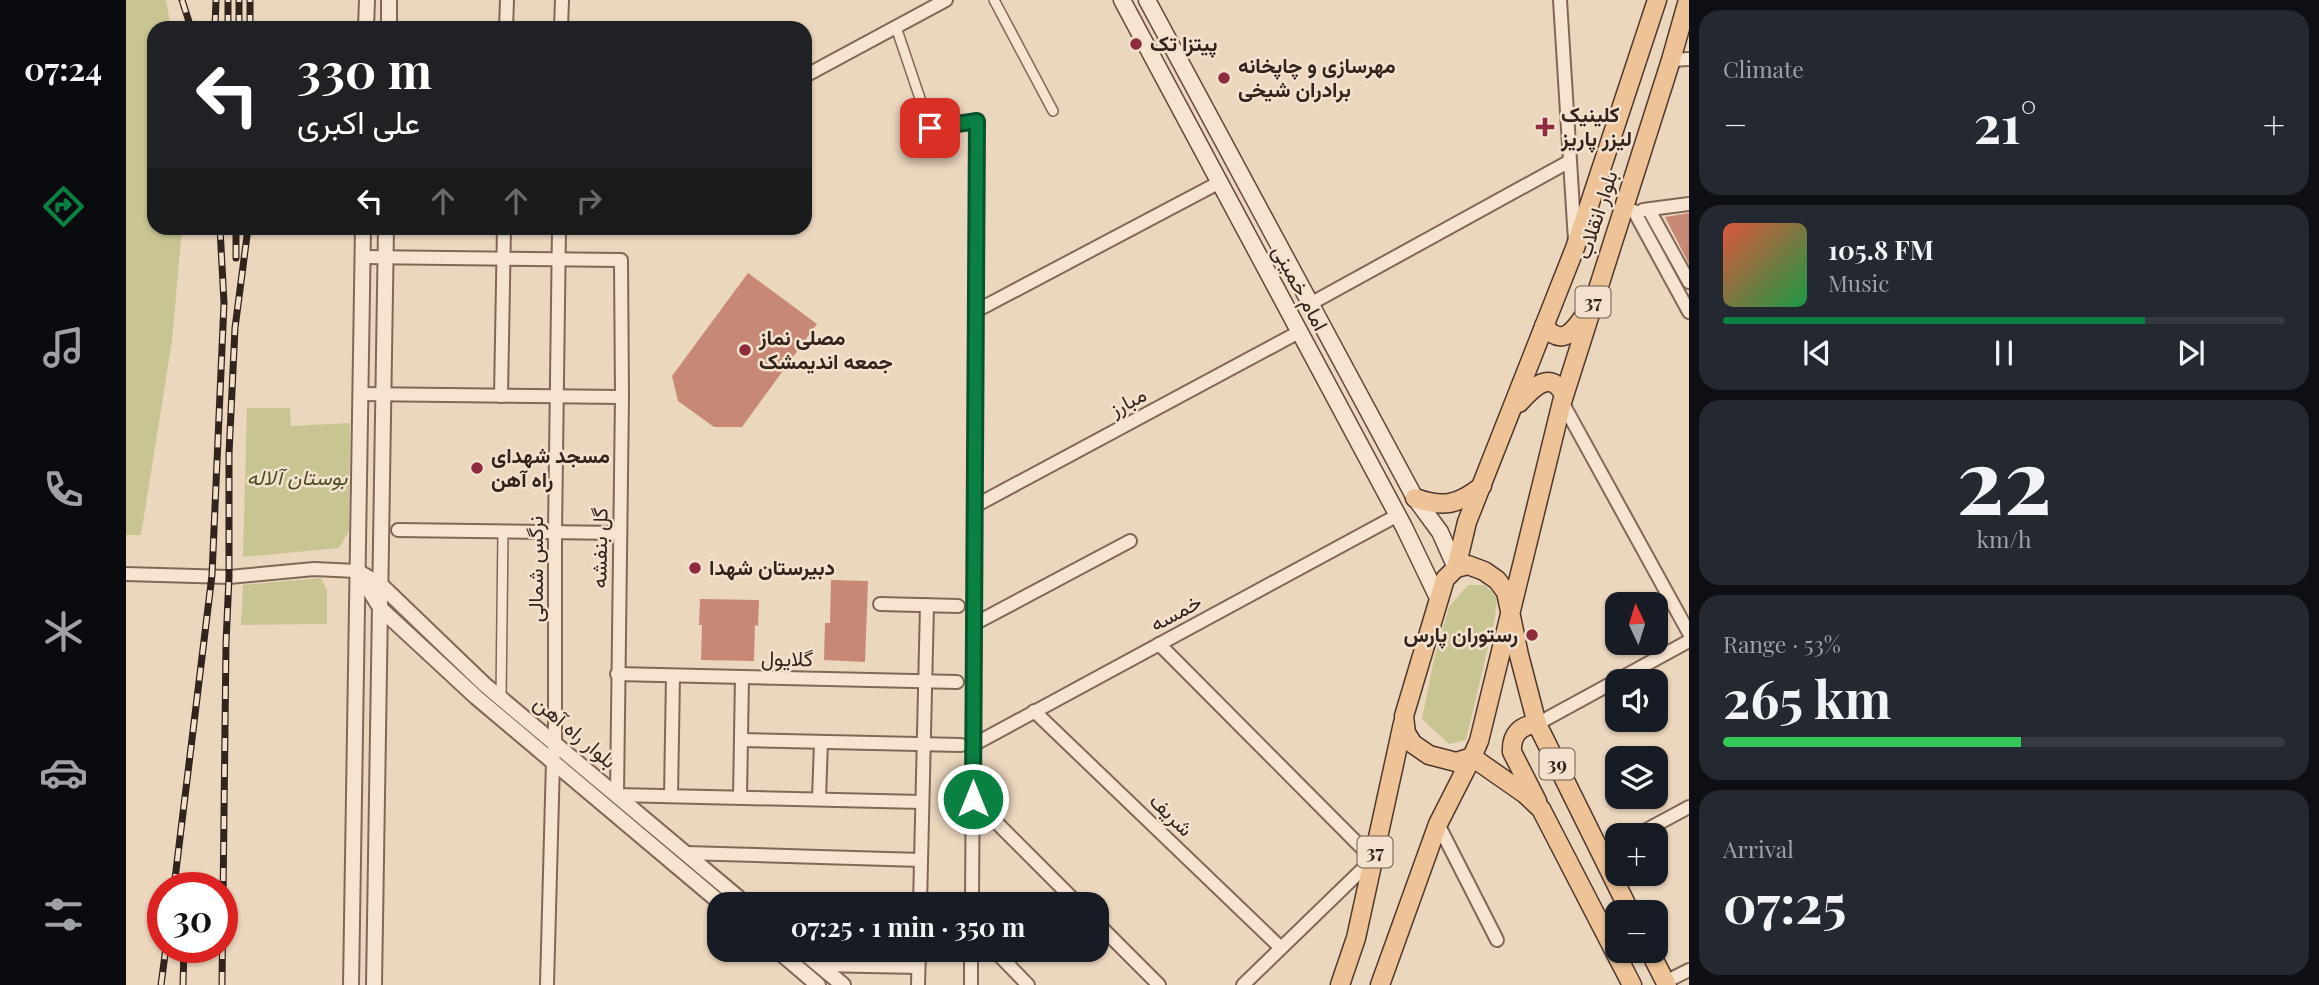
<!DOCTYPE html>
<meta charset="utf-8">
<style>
body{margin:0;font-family:"Playfair Display",Vazirmatn,serif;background:#242831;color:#f1f3f6;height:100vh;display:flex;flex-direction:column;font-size:26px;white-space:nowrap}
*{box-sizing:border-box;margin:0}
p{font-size:23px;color:#9ea1a6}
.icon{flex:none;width:38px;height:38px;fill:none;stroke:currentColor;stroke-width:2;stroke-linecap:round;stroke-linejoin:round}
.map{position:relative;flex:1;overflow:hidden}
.panel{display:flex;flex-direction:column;gap:10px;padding:10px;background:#0d0f14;width:630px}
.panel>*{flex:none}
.top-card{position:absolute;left:21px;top:21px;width:665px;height:214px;border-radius:21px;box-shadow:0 2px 5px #0004;background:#202124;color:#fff;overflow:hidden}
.needle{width:46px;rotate:356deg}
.buttons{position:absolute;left:1479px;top:592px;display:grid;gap:14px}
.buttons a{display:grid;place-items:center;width:63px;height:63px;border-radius:14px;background:#171b24;box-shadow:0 2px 5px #0004;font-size:35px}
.speed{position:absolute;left:21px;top:872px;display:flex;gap:14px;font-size:35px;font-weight:700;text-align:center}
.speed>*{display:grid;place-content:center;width:91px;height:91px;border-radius:50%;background:#171b24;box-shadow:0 2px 5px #0004;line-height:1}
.speed .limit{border:10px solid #d22;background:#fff;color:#111}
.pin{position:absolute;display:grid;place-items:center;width:60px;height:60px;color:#fff;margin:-30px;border-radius:14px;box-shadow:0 4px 10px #0006}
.me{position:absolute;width:77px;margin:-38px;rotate:0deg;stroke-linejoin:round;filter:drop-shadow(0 0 5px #0008)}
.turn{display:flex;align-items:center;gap:24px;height:147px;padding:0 35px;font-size:32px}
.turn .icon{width:91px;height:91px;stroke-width:2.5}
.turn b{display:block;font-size:49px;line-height:60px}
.lanes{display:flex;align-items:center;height:66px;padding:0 35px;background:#0003;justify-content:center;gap:35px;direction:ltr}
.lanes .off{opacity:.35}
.big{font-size:52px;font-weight:700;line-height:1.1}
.panel .widget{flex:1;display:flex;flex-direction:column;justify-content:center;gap:10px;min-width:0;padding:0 24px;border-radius:21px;background:#242831}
.panel .dial{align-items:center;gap:0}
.dial b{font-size:91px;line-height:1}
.song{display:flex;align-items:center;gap:21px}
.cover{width:84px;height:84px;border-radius:10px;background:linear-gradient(135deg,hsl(10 70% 55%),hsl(140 70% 35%))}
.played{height:7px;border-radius:4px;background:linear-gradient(90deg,#0b8043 75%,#363941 75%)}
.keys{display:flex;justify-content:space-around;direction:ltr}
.heat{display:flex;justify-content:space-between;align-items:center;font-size:38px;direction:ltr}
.charge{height:10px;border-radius:5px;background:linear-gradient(90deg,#34c759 53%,#363941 0)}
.trip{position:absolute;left:581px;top:892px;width:402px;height:70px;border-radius:21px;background:#171b24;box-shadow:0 2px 5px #0004;font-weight:700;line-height:70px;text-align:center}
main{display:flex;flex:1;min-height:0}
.tab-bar{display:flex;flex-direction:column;width:126px;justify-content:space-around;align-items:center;background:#090b0e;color:#9ea1a6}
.tab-bar .icon{width:49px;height:49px}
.tab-bar .on{color:#0b8043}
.tab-bar b{font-size:32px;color:#f1f3f6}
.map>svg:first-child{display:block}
.green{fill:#c8c593}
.building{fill:#c78976}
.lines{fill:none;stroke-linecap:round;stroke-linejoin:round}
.pedestrian-casing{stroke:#826758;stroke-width:12}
.minor-casing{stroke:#826758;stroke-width:16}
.tertiary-casing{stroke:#826758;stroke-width:18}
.secondary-casing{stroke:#64483b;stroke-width:19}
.primary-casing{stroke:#50372c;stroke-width:21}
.pedestrian{stroke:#f6e4d1;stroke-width:9}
.minor{stroke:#f6e4d1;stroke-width:12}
.tertiary{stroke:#f6e4d1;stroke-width:14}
.secondary{stroke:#f6e4d1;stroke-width:16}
.primary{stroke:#edc397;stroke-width:18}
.rail-casing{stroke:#32231c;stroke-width:7}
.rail{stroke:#f3e1cd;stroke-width:4.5;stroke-dasharray:13;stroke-linecap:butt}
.route-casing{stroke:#07532c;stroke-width:18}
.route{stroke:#0b8043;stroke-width:12}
.poi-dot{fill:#8e2b3d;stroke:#f3e1cd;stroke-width:2.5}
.labels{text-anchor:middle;stroke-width:5;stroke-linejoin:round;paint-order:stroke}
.shield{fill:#f3e1cd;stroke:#6c5c51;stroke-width:2}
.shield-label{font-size:19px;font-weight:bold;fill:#32231c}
.poi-label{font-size:21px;font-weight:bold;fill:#32231c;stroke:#f3e1cd;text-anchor:start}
.street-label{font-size:21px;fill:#32231c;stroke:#f3e1cd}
.park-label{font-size:21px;font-style:italic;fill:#4a4e23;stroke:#f3e1cd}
</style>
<main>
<nav class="tab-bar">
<b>07:24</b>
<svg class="icon on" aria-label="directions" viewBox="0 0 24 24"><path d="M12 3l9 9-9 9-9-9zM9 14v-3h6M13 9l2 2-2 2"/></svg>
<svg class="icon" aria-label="music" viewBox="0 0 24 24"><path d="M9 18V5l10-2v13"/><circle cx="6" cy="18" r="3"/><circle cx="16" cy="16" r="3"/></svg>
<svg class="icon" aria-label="phone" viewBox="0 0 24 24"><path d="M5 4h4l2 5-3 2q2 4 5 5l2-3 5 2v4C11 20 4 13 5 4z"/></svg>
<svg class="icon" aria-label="climate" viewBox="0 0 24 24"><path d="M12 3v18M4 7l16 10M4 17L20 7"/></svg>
<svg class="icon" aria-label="car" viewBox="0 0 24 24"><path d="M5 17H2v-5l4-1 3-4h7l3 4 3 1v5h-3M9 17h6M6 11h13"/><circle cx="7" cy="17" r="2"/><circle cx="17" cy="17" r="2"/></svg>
<svg class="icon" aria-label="filters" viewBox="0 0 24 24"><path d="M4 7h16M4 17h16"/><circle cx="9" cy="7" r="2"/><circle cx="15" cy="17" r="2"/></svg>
</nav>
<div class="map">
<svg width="1563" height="985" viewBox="0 0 1563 985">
<rect width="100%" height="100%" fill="#ebd6be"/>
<!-- green -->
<g class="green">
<path d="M0,0H40L45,28H28V228H56L46,341L15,535H0Z"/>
<path d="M121,408H164L165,426L224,423L223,531L213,548L117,557Z"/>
<path d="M195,578L201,590V624L115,625L117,585Z"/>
<path d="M1342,585H1358L1371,596L1369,618L1340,740L1323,744L1296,719L1308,659L1323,607Z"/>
</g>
<!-- building -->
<g class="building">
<path d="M1563,213V264L1539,217Z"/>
<path d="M622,273L691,324L616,427H588L552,401L546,376Z"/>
<path d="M705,580L742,581L739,662L698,660L699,623H704Z"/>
<path d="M574,599L633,600L632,626L629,625L628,661L575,660L576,625H573Z"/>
</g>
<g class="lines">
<!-- pedestrian casing -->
<g class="pedestrian-casing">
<g id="pedestrian">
<path d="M868,0L927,111"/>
<path d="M770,27L804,128"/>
<path d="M375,698L377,532"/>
</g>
</g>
<!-- minor casing -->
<g class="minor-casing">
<g id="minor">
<path d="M1434,0L1449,241"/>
<path d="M380,28L381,0"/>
<path d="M435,28L436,0"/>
<path d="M1545,60L1563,59"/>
<path d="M679,76L820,0"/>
<path d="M804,128L851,121L846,905"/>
<path d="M1517,210L1563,204"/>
<path d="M1523,210L1563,282"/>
<path d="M1508,211L1563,312"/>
<path d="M237,257L495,260L496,397L491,795L796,802"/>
<path d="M1184,304L1444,161"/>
<path d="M850,311L1094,182"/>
<path d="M234,394L496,397"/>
<path d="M375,396L378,228"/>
<path d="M1436,402L1563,633"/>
<path d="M849,506L1173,332"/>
<path d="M272,530L493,533"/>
<path d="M0,574L103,577L188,569L231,571"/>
<path d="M754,604L832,606"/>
<path d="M848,624L1004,541"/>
<path d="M1033,644L1247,859L1117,985"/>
<path d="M491,674L831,682"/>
<path d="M908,711L1155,948"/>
<path d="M1411,724L1563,641"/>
<path d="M615,740L835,745"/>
<path d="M847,745L1272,515"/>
<path d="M545,796L547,676"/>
<path d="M614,797L616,677"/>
<path d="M693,799L695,742"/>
<path d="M847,799L953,905"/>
<path d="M1312,824L1371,940"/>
<path d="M1511,835L1563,807"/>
<path d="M560,853L795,860"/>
<path d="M1475,854L1491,846"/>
<path d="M794,905L801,605"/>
<path d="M971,923L1033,985"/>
<path d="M868,950L902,985"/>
<path d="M692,965L792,967"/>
<path d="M1539,982L1563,970"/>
<path d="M421,985L427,761L429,743V532L433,228"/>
<path d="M792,985L793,950"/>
<path d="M845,985V950"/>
</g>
</g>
<!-- tertiary casing -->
<g class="tertiary-casing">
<g id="tertiary">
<path d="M240,28L241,0"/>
<path d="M263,28V0"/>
<path d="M231,571L255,585L359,685L621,905"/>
<path d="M232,572L255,609L350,697L597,905"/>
<path d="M651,950L692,985"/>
<path d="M675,950L717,985"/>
<path d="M225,985L237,228"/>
<path d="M248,985L260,228"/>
</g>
</g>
<!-- secondary casing -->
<g class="secondary-casing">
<g id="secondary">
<path d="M996,0L1278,527L1312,598"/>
<path d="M1021,0L1289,498L1314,532L1330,568"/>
</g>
</g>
<!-- primary casing -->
<g class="primary-casing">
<g id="primary">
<path d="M1418,326C1436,347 1447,332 1458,316"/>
<path d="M1393,403C1406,389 1424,368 1438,395"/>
<path d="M1289,498C1317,508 1332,505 1356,486"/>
<path d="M1330,568L1341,522L1449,248L1531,0"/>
<path d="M1411,801L1386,752C1385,735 1394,725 1411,724"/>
<path d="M1504,912L1411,724L1393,655L1380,592L1371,580L1358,571L1342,565L1330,568L1319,579L1278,716L1280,733L1287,744L1303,755L1330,762L1346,757L1353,741L1436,402L1545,60L1562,0"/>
<path d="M1523,950L1541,985"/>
<path d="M1214,985L1230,938L1277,723"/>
<path d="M1254,985L1312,824L1346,757L1399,794L1415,809L1506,985"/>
</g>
</g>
<!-- pedestrian -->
<use href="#pedestrian" class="pedestrian"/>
<!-- minor -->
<use href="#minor" class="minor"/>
<!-- tertiary -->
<use href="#tertiary" class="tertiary"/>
<!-- secondary -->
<use href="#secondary" class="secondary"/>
<!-- primary -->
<use href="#primary" class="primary"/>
<!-- rail casing -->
<g class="rail-casing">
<g id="rail">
<path d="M56,0L65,28"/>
<path d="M89,28L90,0"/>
<path d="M102,28V0"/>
<path d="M113,28V0"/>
<path d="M124,28V0"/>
<path d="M110,258V228"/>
<path d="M48,887L86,575L98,303L94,228"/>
<path d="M35,985L40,947"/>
<path d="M57,985L58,947"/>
<path d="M96,985L100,643L103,577V454L109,328L122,228"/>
</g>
</g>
<!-- rail -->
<use href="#rail" class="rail"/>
</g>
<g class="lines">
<!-- route casing -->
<g class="route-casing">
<path id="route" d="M804,128L851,121L847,799"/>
</g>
<!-- route -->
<use href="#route" class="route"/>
</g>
<!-- markers -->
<g class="poi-dot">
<circle cx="1010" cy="44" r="7"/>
<circle cx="1098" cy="78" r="7"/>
<path d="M1415.5 116.5h7v7h7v7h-7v7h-7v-7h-7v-7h7z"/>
<circle cx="619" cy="350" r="7"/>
<circle cx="351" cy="468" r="7"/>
<circle cx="569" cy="568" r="7"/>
<circle cx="1406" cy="635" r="7"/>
</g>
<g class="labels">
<!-- shield labels -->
<g class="shield">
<rect x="1449.5" y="286.5" width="35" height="31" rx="5"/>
<rect x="1413.5" y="748.5" width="35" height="31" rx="5"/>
<rect x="1231.5" y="836.5" width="35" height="31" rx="5"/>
</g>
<g class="shield-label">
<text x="1467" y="309">37</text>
<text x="1431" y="771">39</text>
<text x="1249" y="859">37</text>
</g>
<!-- poi labels -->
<g class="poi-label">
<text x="1024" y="51">پیتزا تک</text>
<text x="1112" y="73">مهرسازی و چاپخانه<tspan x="1112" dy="24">برادران شیخی</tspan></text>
<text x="1435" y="122">کلینیک<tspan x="1435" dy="24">لیزر پاریز</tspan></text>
<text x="633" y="345">مصلی نماز<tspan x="633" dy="24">جمعه اندیمشک</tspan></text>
<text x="365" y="463">مسجد شهدای<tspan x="365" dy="24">راه آهن</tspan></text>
<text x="583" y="575">دبیرستان شهدا</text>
<text x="1392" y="642" text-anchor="end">رستوران پارس</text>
</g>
<!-- street labels -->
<g class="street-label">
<text transform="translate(1471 215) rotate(-72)" y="7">بلوار انقلاب</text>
<text transform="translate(1174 288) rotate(62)" y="7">امام خمینی</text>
<text transform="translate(1002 402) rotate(-28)" y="7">مبارز</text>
<text transform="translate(474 548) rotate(-89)" y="7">گل بنفشه</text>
<text transform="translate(410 569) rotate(-90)" y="7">نرگس شمالی</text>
<text transform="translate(1050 613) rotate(-28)" y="7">خمسه</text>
<text transform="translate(661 659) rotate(1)" y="7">گلایول</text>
<text transform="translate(449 732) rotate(40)" y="7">بلوار راه آهن</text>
<text transform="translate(1045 815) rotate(44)" y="7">شریف</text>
</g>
<!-- park labels -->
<g class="park-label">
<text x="171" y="485">بوستان آلاله</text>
</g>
</g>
</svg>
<div class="buttons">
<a><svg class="needle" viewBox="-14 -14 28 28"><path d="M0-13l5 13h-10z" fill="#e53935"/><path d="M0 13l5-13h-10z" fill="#9ea1a6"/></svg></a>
<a><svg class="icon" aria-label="sound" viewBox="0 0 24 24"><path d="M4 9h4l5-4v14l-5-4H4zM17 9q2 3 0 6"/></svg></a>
<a><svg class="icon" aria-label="layers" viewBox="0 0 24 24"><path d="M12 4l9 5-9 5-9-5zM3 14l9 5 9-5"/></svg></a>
<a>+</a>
<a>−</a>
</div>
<div class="speed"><div class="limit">30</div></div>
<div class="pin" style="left:804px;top:128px;background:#d93025"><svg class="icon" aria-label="arrive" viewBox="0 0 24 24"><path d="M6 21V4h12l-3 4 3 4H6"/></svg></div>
<svg class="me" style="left:847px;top:799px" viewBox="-20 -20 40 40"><circle r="17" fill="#0b8043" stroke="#fff" stroke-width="3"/><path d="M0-11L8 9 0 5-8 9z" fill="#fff"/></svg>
<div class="trip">07:25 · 1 min · 350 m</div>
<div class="top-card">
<div class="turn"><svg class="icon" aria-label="left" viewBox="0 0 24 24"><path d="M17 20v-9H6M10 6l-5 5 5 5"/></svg><div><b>330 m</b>علی اکبری</div></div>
<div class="lanes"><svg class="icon" aria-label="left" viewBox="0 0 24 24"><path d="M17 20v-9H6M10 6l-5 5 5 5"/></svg><svg class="icon off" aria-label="ahead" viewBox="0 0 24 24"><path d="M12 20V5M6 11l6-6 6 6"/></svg><svg class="icon off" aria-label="ahead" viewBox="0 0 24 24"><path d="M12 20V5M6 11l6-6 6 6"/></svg><svg class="icon off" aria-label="right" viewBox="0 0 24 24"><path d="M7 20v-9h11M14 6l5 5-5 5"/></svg></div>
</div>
</div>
<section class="panel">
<div class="widget"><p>Climate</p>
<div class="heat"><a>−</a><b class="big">21°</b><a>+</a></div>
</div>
<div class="widget">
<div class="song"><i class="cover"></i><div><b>105.8 FM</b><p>Music</p></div></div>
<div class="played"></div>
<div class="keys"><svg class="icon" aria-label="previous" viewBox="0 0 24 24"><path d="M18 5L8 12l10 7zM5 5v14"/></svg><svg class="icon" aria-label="pause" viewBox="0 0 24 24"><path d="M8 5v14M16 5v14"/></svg><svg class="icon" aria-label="next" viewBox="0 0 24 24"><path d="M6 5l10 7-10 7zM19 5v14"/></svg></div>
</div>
<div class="widget dial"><b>22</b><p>km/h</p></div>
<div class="widget"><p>Range · 53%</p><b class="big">265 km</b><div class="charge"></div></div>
<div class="widget"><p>Arrival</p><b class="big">07:25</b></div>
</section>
</main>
